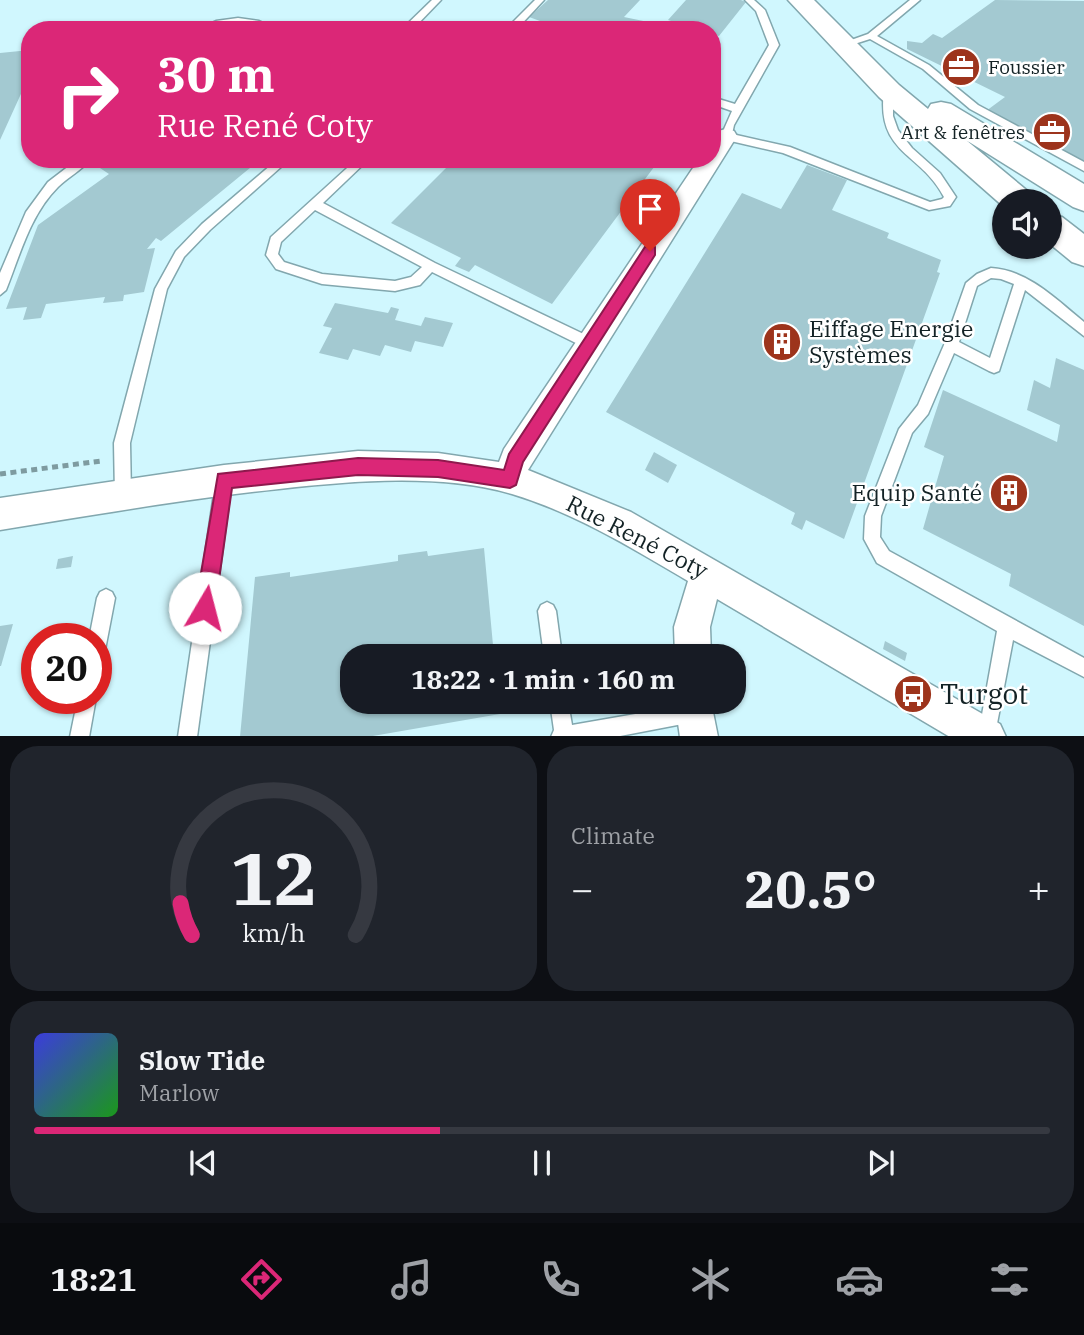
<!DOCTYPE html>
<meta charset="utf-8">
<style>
body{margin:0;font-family:"IBM Plex Serif",serif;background:#20242c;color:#f1f3f6;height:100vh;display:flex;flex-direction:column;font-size:26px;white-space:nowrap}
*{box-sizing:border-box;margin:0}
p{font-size:23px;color:#9ea1a6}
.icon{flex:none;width:38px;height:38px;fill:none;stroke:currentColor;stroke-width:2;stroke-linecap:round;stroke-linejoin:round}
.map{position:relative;height:736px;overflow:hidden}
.panel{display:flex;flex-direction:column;gap:10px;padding:10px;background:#0d0f14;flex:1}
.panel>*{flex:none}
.top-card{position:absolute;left:21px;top:21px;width:700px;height:147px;border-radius:28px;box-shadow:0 2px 5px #0004;background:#db2777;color:#fff;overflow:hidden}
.tools{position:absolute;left:992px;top:189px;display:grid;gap:14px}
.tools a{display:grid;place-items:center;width:70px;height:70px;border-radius:50%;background:#171b24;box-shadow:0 2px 5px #0004;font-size:35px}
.speed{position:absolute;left:21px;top:623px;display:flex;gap:14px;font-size:35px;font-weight:700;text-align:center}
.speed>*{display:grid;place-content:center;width:91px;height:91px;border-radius:50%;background:#171b24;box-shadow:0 2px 5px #0004;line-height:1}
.speed .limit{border:10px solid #d22;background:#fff;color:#111}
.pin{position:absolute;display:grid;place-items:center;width:60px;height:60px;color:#fff;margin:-72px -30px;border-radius:50% 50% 50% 0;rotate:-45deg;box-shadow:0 0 7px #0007}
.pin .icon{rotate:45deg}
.me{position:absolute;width:77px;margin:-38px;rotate:8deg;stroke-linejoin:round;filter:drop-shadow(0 0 5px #0008)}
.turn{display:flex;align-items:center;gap:24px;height:147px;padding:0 21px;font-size:32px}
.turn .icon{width:91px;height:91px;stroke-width:2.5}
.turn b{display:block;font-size:49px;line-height:60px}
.big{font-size:52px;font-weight:700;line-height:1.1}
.panel .card{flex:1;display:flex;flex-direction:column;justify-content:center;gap:10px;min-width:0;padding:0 24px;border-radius:28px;background:#20242c}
.panel .dial{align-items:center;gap:0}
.dial svg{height:182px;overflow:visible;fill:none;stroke:#363941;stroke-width:7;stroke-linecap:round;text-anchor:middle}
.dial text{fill:#f1f3f6;stroke:none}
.song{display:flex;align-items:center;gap:21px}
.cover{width:84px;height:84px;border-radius:10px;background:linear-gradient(135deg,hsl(240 70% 55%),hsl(120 70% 35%))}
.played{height:7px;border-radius:4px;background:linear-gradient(90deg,#db2777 40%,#363941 40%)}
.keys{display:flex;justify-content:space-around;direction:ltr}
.heat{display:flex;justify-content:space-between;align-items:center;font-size:38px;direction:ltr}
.panel .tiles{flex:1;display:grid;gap:10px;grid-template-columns:1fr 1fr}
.card:last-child{grid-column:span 2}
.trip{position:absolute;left:340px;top:644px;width:406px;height:70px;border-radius:28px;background:#171b24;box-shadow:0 2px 5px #0004;font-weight:700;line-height:70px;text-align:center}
.tab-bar{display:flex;height:112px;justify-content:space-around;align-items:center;background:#090b0e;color:#9ea1a6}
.tab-bar .icon{width:49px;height:49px}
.tab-bar .selected{color:#db2777}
.tab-bar b{font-size:32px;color:#f1f3f6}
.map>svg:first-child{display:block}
.building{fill:#a3c9d1}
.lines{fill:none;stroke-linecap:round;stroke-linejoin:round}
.service-casing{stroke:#82a7ae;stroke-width:3}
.minor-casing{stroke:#82a7ae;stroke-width:3}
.secondary-casing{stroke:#82a7ae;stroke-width:3}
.path{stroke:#7e9ba0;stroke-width:5;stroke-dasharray:6 4.5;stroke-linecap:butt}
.service{fill:#fff;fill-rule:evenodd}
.minor{fill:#fff;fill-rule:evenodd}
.secondary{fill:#fff;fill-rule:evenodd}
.route{fill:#db2777;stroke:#8e194d;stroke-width:2}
.labels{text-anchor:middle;stroke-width:5;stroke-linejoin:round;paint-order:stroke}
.far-poi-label{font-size:19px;fill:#132225;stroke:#fff;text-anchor:start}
.poi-label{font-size:23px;fill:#132225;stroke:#fff;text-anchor:start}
.street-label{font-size:23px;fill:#132225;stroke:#fff}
.near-poi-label{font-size:28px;fill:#132225;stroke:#fff;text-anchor:start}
</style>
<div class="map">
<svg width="1084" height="737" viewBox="0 0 1084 737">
<rect width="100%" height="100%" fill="#d0f7fe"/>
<!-- building -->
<g class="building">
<path d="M548,0H640L624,17L658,24L653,30H565L529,17Z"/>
<path d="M686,0H741L746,2L719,36L712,34V30H699L668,20Z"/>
<path d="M995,0L1084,1V162L986,111L1005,97L907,49V41L922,43L933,34L942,38Z"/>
<path d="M30,50V74L0,140V53Z"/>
<path d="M113,159H261L161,241L156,238L147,249L155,248L144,292L124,295L123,301L103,303L105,297L46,304L41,318L23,320L27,307L6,309L38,225L109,174L100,168Z"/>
<path d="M455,159H660L552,304L475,265L469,272L455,266L461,258L391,223Z"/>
<path d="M807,165L847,180L832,210L889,233L887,238L941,260L937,272L940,273L844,539L806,520L802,530L791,524L795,513L606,412L742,193L781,209Z"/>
<path d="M335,303L388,313L391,307L399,309L395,320L421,326L425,317L453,323L443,347L415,341L411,352L385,345L380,356L353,349L348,360L319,353L332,328L323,326Z"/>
<path d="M1056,358L1084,370V626L1009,586L1011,574L923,529L944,456L924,447L943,390L1057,442L1060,425L1027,410L1034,380L1050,388Z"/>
<path d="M654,452L677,465L668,483L645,470Z"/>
<path d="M484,548L494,656H352V702H499L500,714L367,737H240L255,577L290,572V577L398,561V555L427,551L428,556Z"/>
<path d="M73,556L71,567L56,569L58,559Z"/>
<path d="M13,624L1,666H0V626Z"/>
<path d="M885,641L907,653L905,661L883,649Z"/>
</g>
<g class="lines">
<!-- service casing -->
<g class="service-casing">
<g id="service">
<path d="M432,0H441L412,30H401Z"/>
<path d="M535,0H544L516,30H505Z"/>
<path d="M745,0H754L765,10L779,45L734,125L732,134L790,147L930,202L942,199L944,197C921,152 876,154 884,91L889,88L893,89V116L898,130L912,148L940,173L956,197L950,206L929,210L783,153L722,139L721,136L732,111L712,104V97L735,104L769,45L756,11Z"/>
<path d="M910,0H920L877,36L929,65L978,105L1084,162V171L970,109L923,69L870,39L845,47L840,44L868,34Z"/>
<path d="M238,18L259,21L279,30C264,30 252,24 237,23C223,23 211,30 196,30L216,21Z"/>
<path d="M78,159H91C82,170 68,177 58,187C30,215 20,255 6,290L0,295V273L26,212L48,182Z"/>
<path d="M278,159H290L210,230L184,257L167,289L130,443L131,495L129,500L123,503L117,500L115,495L114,443L155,289L176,251L202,224Z"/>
<path d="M357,159H369L323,203L435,263L594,339L596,343L594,347H584L432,272L420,285L395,291L322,284L276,269L266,255L271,237ZM315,210L422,267L411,277L395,281L322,274L284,262L278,254L281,242Z"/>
<path d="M991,268C1028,270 1057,300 1084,322V336L1025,290L999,371L994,373L989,371L954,353L928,414L912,433L881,516L880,537L889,551L1084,658V677L1013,640L995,734L994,737H978L997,631L877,563L864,539L865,516L899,429L918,405L944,345L966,283L977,274ZM991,278L1001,279L1014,284L990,358L959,342L977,286Z"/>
<path d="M224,473L229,475L232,480L197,737H178L216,480L219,475Z"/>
<path d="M106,589L112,592L115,598L105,650L102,656L96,659V639H89L97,598L100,592Z"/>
<path d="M547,602L553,605L556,611L562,656H544L538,611L541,605Z"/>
<path d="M78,698H96L89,737H70Z"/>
<path d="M550,702H568L572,725L693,704L700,706L702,713L700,720L693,722L615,737H551L554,730Z"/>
</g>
</g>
<!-- minor casing -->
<g class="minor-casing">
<g id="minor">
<path d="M726,129L734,131L737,136L528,470L631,512L1000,724L1006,737H950L717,599L710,627L711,656H675L674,627L688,581C632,548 575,513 512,494C439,473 353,481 279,489C186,499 93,515 0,530V498L224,465L358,451L438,453L499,462L504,449L699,159H712V140L718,131Z"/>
<path d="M675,702H711L718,737H680Z"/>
</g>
</g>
<!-- secondary casing -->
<g class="secondary-casing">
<g id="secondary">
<path d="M788,0H814L899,85L928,109L931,104L941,102L951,104L1084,184V211L1073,207L966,140L1030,193L1035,201H1004V207L879,97Z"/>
<path d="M1050,214L1062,217L1084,234V266L1072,262L1050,244Z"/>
</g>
</g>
<!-- path -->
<path class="path" d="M0,474L101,461"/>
<!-- service -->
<use href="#service" class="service"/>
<!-- minor -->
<use href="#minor" class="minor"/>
<!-- secondary -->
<use href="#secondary" class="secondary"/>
</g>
<!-- route -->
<path class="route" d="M650,246L655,247V255L523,462L516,485L510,488L438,477L358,475L232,488L215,608L212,615L205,618L198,615L195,608L218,474L358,458L438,460L504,470L509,454L645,247Z"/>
<!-- icons -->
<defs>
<g id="office-disc" transform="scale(2.0125)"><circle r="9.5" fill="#9d341c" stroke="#fff"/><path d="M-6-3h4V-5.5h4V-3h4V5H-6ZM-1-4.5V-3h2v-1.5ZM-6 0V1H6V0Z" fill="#fff"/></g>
<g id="building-disc" transform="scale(2.0125)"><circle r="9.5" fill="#9d341c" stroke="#fff"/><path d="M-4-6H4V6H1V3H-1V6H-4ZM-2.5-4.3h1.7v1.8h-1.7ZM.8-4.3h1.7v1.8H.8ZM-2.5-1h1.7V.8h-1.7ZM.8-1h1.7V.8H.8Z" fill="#fff"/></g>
<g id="bus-disc" transform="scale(2.0125)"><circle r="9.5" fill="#9d341c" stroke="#fff"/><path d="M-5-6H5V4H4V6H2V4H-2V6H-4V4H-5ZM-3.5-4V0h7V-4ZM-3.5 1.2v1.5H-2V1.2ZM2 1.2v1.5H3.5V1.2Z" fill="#fff"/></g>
</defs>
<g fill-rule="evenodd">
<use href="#office-disc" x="961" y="67"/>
<use href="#office-disc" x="1052" y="132"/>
<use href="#building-disc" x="782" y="342"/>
<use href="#building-disc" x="1009" y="493"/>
<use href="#bus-disc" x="913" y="694"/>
</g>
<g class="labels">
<!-- far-poi labels -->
<g class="far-poi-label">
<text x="988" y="74">Foussier</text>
<text x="1025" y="139" text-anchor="end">Art &amp; fenêtres</text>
</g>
<!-- poi labels -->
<g class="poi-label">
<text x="809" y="337">Eiffage Energie<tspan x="809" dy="26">Systèmes</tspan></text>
<text x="982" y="501" text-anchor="end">Equip Santé</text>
</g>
<!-- street labels -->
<g class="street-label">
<text transform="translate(637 537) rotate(27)" y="8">Rue René Coty</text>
</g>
<!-- near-poi labels -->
<g class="near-poi-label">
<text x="940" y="704">Turgot</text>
</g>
</g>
</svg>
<div class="tools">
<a><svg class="icon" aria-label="sound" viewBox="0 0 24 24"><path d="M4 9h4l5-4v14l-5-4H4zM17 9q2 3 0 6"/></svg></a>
</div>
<div class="speed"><div class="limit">20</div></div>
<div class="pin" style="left:650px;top:251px;background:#d93025"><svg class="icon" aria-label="arrive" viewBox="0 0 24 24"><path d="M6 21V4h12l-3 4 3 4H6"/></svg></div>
<svg class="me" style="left:205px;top:608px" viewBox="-20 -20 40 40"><circle r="19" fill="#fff"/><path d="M0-13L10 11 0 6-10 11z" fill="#db2777"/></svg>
<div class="trip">18:22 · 1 min · 160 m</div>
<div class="top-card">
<div class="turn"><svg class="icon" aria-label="right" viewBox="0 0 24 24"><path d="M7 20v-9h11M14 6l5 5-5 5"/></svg><div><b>30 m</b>Rue René Coty</div></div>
</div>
</div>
<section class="panel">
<div class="tiles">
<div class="card dial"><svg viewBox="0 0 100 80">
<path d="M14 69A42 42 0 1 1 86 69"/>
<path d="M14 69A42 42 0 0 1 9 55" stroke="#db2777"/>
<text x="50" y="56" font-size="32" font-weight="700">12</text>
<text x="50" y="72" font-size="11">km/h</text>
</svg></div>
<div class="card"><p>Climate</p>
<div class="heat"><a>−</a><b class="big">20.5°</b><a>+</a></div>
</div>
<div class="card">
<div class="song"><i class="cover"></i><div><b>Slow Tide</b><p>Marlow</p></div></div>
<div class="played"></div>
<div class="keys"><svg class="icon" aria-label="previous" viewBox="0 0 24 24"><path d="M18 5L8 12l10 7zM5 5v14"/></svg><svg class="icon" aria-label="pause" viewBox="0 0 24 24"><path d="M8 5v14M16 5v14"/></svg><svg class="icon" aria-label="next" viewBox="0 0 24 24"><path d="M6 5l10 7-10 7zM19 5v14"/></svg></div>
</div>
</div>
</section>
<nav class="tab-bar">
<b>18:21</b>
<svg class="icon selected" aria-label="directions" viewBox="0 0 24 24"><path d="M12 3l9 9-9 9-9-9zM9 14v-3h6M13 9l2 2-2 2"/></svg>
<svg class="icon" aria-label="music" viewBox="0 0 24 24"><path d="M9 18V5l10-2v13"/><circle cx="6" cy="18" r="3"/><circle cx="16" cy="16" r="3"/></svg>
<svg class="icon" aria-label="phone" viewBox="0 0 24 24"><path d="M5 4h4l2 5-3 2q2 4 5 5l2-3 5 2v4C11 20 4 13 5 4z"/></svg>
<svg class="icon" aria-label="climate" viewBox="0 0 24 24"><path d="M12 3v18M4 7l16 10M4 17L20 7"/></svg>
<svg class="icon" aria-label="car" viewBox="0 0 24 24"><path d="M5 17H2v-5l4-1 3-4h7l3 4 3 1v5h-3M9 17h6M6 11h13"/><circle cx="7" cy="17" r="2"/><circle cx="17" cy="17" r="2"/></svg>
<svg class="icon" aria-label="filters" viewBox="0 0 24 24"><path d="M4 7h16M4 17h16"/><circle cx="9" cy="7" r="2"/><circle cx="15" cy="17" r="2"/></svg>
</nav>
